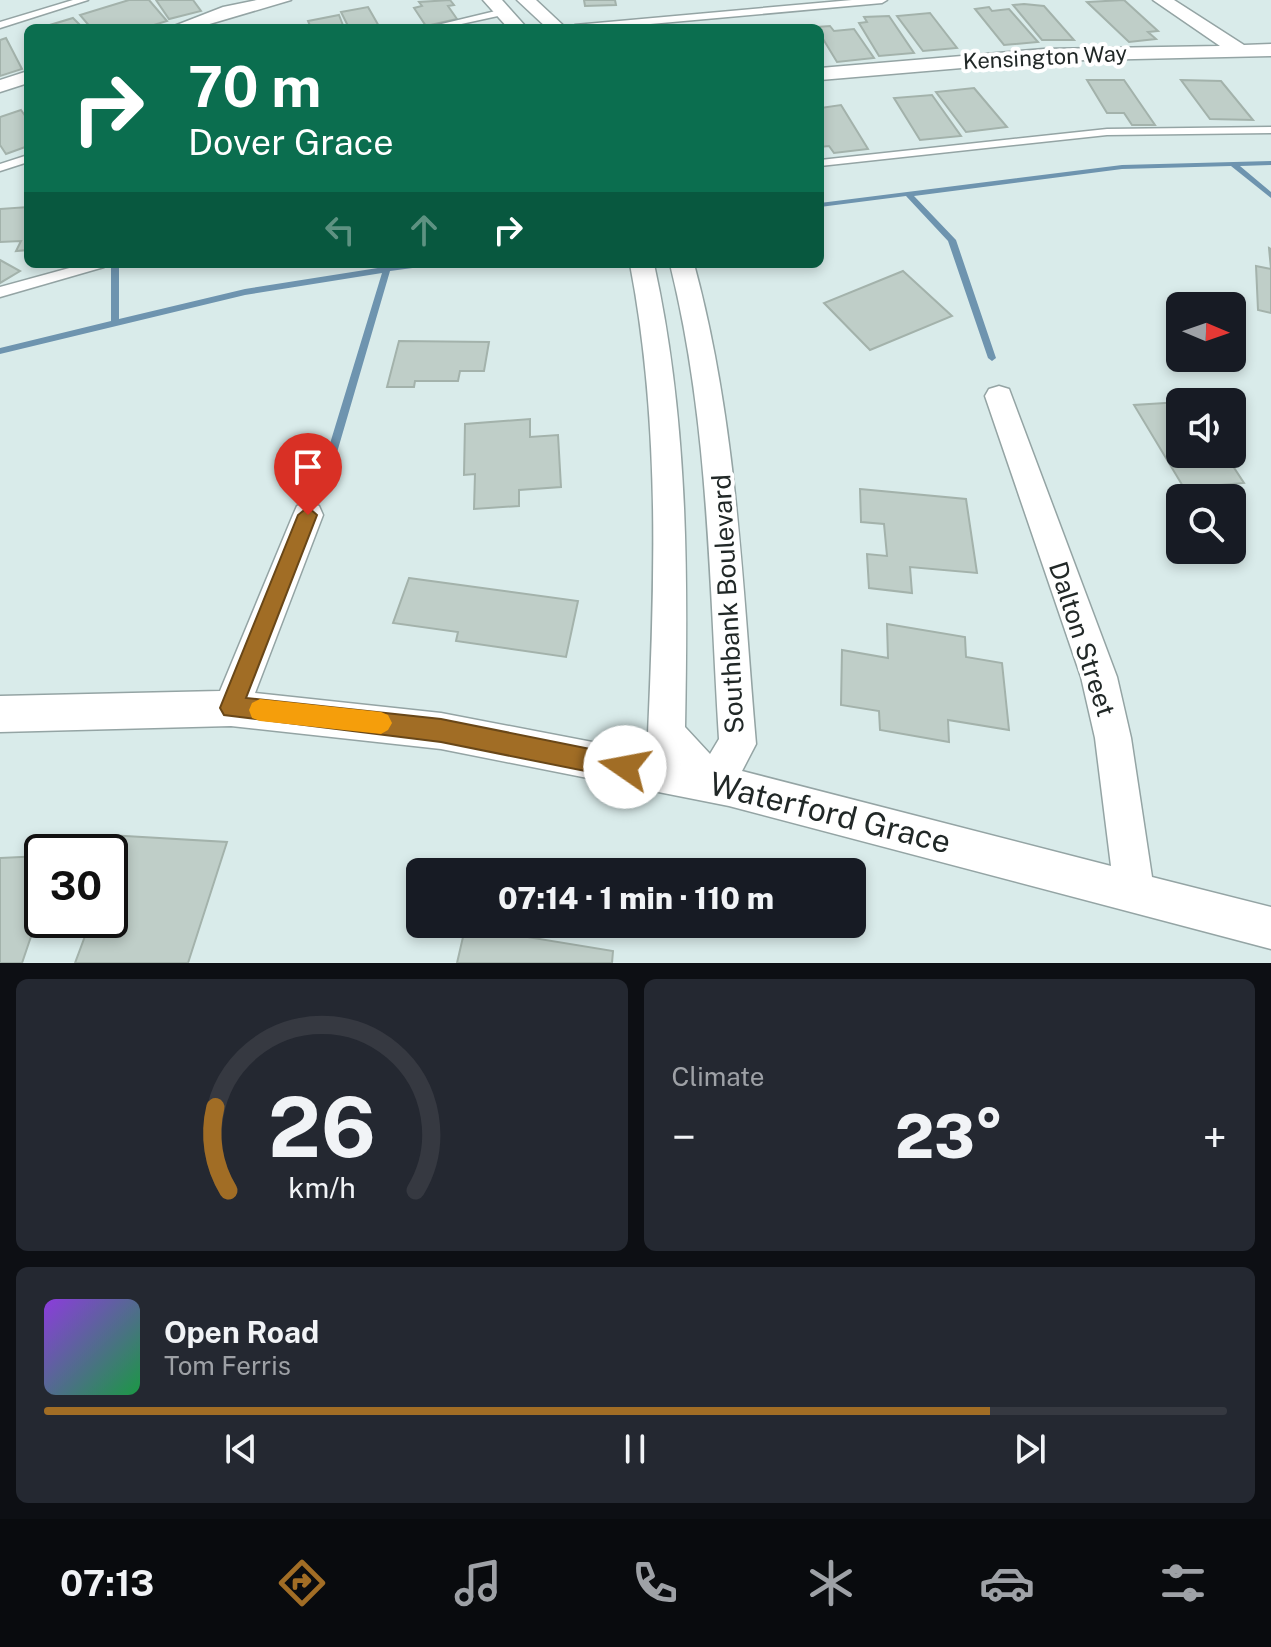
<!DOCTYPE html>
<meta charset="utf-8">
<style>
body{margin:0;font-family:"Public Sans",sans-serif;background:#242831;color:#f1f3f6;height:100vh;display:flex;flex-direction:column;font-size:30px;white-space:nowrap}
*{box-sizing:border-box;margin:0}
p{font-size:26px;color:#9ea1a6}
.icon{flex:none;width:44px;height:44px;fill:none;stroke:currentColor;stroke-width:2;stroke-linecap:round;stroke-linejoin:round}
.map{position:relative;height:963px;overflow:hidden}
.panel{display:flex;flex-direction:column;gap:16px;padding:16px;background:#0d0f14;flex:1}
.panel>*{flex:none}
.guide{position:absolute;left:24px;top:24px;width:800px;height:244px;border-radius:12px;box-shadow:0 4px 12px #0003;background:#0b6e4f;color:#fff;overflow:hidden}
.needle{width:52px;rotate:92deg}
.buttons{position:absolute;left:1166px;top:292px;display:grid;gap:16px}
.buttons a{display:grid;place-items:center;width:80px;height:80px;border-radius:12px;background:#171b24;box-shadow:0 4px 12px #0003;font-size:40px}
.speed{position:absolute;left:24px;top:834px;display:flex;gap:16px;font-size:40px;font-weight:700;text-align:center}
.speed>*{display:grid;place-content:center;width:104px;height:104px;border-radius:50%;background:#171b24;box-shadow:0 4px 12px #0003;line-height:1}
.speed .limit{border:4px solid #111;border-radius:12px;background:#fff;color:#111}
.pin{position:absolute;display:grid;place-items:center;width:68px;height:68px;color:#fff;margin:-82px -34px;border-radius:50% 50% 50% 0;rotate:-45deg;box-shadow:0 0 8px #0007}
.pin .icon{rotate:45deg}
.me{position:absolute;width:88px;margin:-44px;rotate:282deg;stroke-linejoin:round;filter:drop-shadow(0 0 6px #0008)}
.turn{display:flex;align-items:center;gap:28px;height:168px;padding:0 32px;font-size:36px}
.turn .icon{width:104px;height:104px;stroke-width:2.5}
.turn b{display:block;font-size:56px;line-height:68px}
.lanes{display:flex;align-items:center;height:76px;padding:0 32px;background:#0003;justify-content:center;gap:40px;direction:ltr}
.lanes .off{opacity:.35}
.big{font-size:60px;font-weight:800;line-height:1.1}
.panel .widget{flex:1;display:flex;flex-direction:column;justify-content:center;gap:12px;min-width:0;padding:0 28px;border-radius:12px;background:#242831}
.panel .dial{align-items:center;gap:0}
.dial svg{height:208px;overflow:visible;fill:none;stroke:#363941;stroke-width:7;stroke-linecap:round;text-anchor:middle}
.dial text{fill:#f1f3f6;stroke:none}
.song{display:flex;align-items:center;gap:24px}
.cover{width:96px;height:96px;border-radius:12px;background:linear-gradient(135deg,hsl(270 70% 55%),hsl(140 70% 35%))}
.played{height:8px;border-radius:4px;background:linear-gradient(90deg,#a16d25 80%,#363941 80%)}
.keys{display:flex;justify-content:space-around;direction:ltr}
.heat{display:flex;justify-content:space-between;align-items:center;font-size:44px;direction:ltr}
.panel .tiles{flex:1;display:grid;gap:16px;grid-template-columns:1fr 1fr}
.widget:last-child{grid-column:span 2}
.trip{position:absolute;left:406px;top:858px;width:460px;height:80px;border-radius:12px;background:#171b24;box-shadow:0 4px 12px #0003;font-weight:800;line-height:80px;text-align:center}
.tab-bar{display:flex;height:128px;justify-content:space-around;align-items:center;background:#090b0e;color:#9ea1a6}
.tab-bar .icon{width:56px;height:56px}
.tab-bar .selected{color:#a16d25}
.tab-bar b{font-size:36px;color:#f1f3f6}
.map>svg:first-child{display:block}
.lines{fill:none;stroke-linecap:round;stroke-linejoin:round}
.stream{fill:#6e94af;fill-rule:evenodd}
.building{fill:#bfcec8;stroke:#a3b2ab;stroke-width:2}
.lane-casing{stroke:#94a4a4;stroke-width:3}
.street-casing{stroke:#94a4a4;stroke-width:3}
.lane{fill:#fff;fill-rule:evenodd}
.street{fill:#fff;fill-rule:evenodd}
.route{fill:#a16d25;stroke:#694718;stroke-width:2}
.slow{fill:#f59e0b}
.labels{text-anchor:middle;stroke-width:8;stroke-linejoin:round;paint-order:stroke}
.far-street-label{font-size:22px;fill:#212827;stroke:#fff}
.street-label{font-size:26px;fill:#212827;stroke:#fff}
.near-street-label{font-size:32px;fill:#212827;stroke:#fff}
</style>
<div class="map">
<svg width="1271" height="963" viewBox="0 0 1271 963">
<rect width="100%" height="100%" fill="#d9ebea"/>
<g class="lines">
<!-- stream -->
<g class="stream">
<path d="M1271,161V165L1240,166L1271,192V198L1231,166L1122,169L914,196L956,240L996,358L992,361L988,358L948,241L906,196L820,207V203L1122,165Z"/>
<path d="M111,264H119V319L245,289L403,264H424L420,267L390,271L331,473L330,476H322L321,473L382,273L245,295L0,354V348L111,321Z"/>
</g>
</g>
<!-- building -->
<g class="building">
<path d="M129,0H149L167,21L144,28H91L80,15Z"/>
<path d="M156,0H193L201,11L169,19Z"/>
<path d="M450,0L454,5L448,6L457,19L426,26L414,8L422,6L419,2Z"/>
<path d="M584,0H615L616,5L585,6Z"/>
<path d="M1124,0L1158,31L1148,32L1156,39L1129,42L1087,2Z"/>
<path d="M1024,4L1044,6L1074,40H1042L1013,5Z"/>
<path d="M368,7L380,28H349L341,12Z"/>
<path d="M989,7L992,11L1009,9L1038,42L1004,45L975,9Z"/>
<path d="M930,13L957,48L923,51L897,16Z"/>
<path d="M339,15L344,28H311L308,21Z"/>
<path d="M889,16L914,53L879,56L859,23L867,22L864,17Z"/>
<path d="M73,18L83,28L43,27Z"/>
<path d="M830,26L834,31L854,29L874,58L837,62L820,34V28L816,27Z"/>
<path d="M6,38L22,69L0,76V40Z"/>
<path d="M1087,80H1124L1155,125H1132L1124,113H1107Z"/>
<path d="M1181,80L1221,81L1253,120L1210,119Z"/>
<path d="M974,88L1007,127L966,132L936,92Z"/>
<path d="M932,95L961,136L920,140L894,98Z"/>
<path d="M841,105L868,149L834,153L829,146L820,147V108Z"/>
<path d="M21,110L28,120V146L6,154L0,145V117Z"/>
<path d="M28,207V250L16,251L21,241L0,242V209Z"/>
<path d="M1269,248L1271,249V313L1258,310L1256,266L1271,269Z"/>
<path d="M0,260L20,271L0,283Z"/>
<path d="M903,271L952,316L870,350L824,303Z"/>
<path d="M399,341L489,342L484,371H460L458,381H415L414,387H387Z"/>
<path d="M1181,402L1180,454H1225L1244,483L1184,488L1134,405Z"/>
<path d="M530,419V437L558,435L561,487L519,490V506L474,509L475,474L464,475L465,424Z"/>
<path d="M860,489L966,499L977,573L910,567L912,593L869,588L867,554L887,556L884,524L861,522Z"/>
<path d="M409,578L578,601L566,657L456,641L458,632L393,623Z"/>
<path d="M887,624L965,637L966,657L1002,663L1009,730L948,720L949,742L880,730L879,711L841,705L842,650L888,658Z"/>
<path d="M108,835L227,842L188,963H75L91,920H110V852H101Z"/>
<path d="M42,856V904L22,963H0V858Z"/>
<path d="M466,924H518L515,935L613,951L612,963H457Z"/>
</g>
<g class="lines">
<!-- lane casing -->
<g class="lane-casing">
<g id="lane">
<path d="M73,0H88L0,28V22Z"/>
<path d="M852,0H887L882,3L606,28H570L575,25Z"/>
<path d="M504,9L507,10V14L443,28H425Z"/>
<path d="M1271,127V133L1107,135L820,166V160L1107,129Z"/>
<path d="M28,155V162L0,171V164Z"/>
<path d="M84,264H105L104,267L0,297V287Z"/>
</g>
</g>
<!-- street casing -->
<g class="street-casing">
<g id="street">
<path d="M257,0H291L196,28H169L223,7Z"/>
<path d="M483,0H502L527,28H508Z"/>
<path d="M517,0H536L566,28H547Z"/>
<path d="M1153,0H1174L1244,45L1271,44V56L1044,61L820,80V68L1044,49L1220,46Z"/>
<path d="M28,71V83L0,92V80Z"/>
<path d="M630,264H654C688,418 688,570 685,727L710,754L719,739C709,579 709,421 670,264H694C737,422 742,582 756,744L742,771L1111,866L1095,738L1081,677L985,396L989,389L999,386L1009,389L1117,677L1131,738L1152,877L1271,907V949L729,806L441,749L231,726L0,732V696L220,691L293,515L297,506L308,502L319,506L323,515L255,693L441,713L660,755L648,734C655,576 660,420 630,264Z"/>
</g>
</g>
<!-- lane -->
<use href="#lane" class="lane"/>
<!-- street -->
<use href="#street" class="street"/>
</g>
<!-- route -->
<path class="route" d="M308,507L317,515L246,698L441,719L625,756L633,759L637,767L633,775L625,779L441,742L224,715L220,708L298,515Z"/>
<!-- slow -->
<path class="slow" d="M260,699L381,712L388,715L392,723L388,730L381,734L260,721L252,718L249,710L252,703Z"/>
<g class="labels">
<!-- far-street labels -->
<g class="far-street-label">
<text transform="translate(1045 57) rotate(-3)" y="8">Kensington Way</text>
</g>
<!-- street labels -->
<g class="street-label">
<text transform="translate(728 604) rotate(-93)" y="9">Southbank Boulevard</text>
<text transform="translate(1082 639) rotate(72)" y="9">Dalton Street</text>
</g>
<!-- near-street labels -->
<g class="near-street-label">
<text transform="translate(830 813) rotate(14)" y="11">Waterford Grace</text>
</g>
</g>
</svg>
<div class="buttons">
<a><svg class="needle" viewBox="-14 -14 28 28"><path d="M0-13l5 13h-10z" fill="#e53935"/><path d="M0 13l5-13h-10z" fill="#9ea1a6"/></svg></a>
<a><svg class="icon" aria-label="sound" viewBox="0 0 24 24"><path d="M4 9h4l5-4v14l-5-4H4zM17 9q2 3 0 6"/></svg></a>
<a><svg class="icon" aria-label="search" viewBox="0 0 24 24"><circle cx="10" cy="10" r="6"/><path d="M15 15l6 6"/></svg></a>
</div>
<div class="speed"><div class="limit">30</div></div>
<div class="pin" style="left:308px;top:515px;background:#d93025"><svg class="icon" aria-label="arrive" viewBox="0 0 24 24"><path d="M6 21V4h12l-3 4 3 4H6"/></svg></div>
<svg class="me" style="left:625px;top:767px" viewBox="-20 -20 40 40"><circle r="19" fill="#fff"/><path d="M0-13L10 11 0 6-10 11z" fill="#a16d25"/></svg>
<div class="trip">07:14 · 1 min · 110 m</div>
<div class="guide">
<div class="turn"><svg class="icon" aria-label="right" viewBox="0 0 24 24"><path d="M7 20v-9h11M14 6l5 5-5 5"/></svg><div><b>70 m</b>Dover Grace</div></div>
<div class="lanes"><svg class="icon off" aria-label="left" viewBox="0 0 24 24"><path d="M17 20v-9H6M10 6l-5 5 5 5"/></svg><svg class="icon off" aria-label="ahead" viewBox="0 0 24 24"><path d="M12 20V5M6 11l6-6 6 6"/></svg><svg class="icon" aria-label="right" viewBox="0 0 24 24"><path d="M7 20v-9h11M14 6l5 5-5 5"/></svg></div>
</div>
</div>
<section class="panel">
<div class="tiles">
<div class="widget dial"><svg viewBox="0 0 100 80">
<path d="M14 69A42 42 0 1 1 86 69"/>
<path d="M14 69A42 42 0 0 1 9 37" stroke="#a16d25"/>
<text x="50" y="56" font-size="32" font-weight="700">26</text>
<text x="50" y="72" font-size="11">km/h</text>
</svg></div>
<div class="widget"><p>Climate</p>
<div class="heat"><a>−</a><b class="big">23°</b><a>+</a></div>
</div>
<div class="widget">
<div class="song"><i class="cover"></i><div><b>Open Road</b><p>Tom Ferris</p></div></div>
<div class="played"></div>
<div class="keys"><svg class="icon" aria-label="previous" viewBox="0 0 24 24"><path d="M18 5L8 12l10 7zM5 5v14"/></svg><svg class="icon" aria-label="pause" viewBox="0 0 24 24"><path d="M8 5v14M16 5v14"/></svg><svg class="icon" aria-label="next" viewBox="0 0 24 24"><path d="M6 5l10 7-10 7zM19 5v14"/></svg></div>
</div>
</div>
</section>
<nav class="tab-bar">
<b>07:13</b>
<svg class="icon selected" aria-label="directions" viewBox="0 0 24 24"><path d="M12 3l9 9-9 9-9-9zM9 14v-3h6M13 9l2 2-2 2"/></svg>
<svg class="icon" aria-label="music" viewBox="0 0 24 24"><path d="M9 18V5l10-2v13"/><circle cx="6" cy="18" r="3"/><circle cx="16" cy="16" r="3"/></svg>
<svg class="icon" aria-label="phone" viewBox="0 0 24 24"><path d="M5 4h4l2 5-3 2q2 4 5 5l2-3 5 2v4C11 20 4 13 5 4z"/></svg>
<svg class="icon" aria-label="climate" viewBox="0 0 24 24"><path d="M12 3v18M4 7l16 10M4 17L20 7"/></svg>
<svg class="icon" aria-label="car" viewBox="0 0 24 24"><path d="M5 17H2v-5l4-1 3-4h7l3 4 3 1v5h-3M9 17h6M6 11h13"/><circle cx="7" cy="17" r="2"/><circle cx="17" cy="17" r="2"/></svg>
<svg class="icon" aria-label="filters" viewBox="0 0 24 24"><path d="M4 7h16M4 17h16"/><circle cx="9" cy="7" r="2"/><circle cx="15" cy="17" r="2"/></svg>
</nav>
